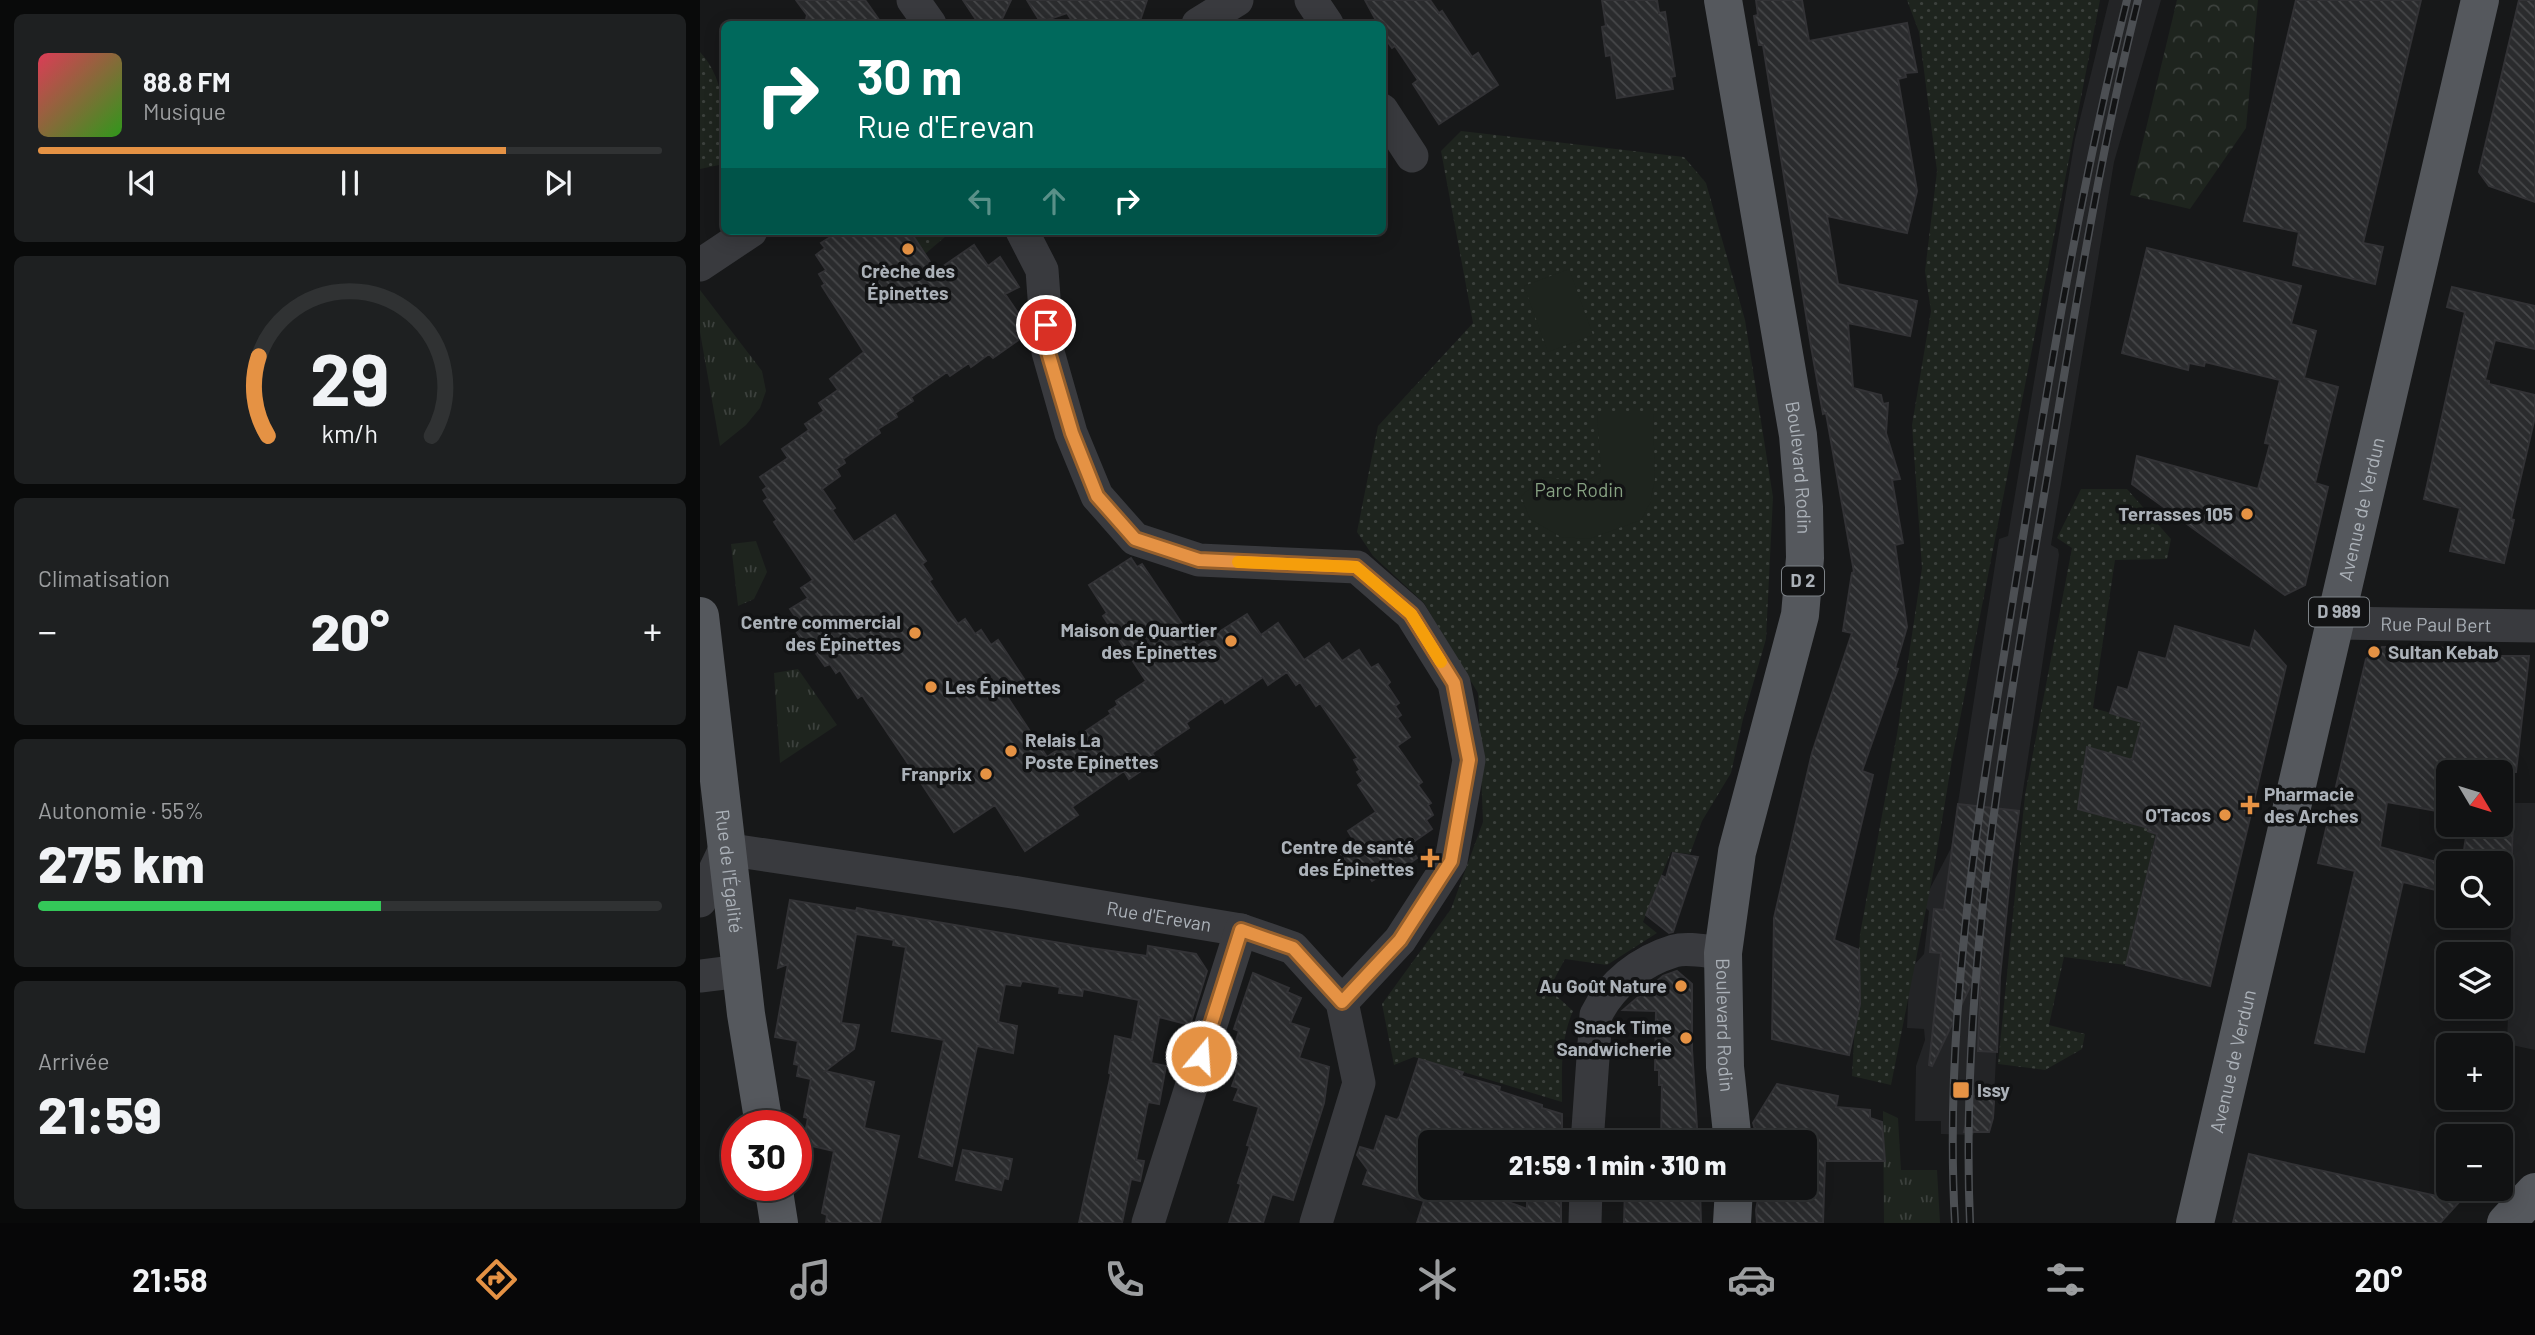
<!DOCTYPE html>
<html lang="fr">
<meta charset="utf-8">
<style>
body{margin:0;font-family:Barlow,sans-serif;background:#1e2021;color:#f1f3f6;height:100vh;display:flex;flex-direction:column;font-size:26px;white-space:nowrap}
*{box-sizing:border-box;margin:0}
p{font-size:23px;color:#9c9ea0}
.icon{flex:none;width:38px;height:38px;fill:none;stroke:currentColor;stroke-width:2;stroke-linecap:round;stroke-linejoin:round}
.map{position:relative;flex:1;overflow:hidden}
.drawer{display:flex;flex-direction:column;gap:14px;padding:14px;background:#090a0a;width:700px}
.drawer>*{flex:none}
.top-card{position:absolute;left:21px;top:21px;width:665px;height:214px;border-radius:10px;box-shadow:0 4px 18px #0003,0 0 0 2px #303233;background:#00695c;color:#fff;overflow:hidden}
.needle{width:46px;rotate:128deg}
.buttons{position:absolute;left:1736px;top:760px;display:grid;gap:14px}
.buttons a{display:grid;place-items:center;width:77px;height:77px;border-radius:10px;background:#111213;box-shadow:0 4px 18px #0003,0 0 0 2px #303233;font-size:35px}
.speed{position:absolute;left:21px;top:1110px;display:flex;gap:14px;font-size:35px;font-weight:700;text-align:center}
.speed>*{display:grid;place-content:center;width:91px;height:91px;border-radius:50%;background:#111213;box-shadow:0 4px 18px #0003,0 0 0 2px #303233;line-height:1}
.speed .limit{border:10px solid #d22;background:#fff;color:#111}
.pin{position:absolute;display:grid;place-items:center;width:60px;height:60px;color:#fff;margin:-30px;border:4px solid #fff;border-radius:50%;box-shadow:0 2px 7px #0007}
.me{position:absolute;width:77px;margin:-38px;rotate:18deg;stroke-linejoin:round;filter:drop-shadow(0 0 5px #0008)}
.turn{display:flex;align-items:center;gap:24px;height:147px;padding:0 21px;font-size:32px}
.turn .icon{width:91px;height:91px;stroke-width:2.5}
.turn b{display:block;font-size:49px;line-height:60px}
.lanes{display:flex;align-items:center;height:66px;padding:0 21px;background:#0003;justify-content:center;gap:35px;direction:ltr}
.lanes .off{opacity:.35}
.big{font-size:52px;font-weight:800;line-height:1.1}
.drawer .widget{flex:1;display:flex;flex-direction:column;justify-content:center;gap:10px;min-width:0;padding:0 24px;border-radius:10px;background:#1e2021}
.drawer .dial{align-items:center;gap:0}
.dial svg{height:182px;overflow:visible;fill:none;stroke:#303233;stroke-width:7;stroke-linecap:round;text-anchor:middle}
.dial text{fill:#f1f3f6;stroke:none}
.song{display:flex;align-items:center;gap:21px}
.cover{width:84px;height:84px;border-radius:10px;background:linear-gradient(135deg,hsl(350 70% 55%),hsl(110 70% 35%))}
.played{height:7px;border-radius:4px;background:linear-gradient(90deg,#e59244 75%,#303233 75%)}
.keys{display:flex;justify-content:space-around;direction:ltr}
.heat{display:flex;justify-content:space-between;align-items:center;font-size:38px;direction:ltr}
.charge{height:10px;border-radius:5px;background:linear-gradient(90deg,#34c759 55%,#303233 0)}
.trip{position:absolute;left:718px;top:1130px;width:399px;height:70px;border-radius:10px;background:#111213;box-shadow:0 4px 18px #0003,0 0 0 2px #303233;font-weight:800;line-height:70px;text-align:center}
.dock{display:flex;height:112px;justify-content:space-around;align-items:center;background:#070708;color:#9c9ea0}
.dock .icon{width:49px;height:49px}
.dock .current{color:#e59244}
.dock b{font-size:32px;color:#f1f3f6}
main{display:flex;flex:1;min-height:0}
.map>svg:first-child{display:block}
.built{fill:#232426}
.grass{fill:url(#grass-tufts)}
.forest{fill:url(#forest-crowns)}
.park{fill:url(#park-dots)}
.pitch{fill:#1e241e}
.building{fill:url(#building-back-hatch);stroke:#323235;stroke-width:2}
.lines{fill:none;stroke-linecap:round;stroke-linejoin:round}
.minor{stroke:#393a3e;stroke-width:33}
.major{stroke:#55585d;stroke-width:38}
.rail-casing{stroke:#4c4f53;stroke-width:8}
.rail{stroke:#121314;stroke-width:5;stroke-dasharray:16;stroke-linecap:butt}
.route-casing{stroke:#955f2c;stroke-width:18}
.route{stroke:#e59244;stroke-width:12}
.slow{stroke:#f59e0b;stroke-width:12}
.poi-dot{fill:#e59244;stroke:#121314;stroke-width:2.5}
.labels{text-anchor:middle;stroke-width:7;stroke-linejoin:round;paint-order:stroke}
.shield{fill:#121314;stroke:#7d8287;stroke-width:2}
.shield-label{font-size:18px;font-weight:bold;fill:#abb1b8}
.poi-label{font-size:19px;font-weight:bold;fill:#abb1b8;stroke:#121314;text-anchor:end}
.street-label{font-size:19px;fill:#abb1b8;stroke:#121314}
.park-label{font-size:19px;fill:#87a283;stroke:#121314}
</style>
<main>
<section class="drawer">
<div class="widget">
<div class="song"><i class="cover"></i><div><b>88.8 FM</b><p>Musique</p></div></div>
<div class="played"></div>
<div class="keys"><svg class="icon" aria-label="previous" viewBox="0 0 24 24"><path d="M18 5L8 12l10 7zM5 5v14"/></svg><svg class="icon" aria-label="pause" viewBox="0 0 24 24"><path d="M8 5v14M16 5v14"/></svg><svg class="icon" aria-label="next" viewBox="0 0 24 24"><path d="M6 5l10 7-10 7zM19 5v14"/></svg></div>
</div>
<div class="widget dial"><svg viewBox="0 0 100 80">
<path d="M14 69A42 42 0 1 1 86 69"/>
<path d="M14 69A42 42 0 0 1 10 34" stroke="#e59244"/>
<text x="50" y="56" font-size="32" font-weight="700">29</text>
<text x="50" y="72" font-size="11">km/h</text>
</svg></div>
<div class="widget"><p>Climatisation</p>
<div class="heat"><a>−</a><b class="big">20°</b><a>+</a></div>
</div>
<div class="widget"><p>Autonomie · 55%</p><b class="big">275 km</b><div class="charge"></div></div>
<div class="widget"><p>Arrivée</p><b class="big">21:59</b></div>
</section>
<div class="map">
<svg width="1835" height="1223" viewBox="0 0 1835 1223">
<defs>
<pattern id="grass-tufts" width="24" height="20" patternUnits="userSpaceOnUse" patternTransform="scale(1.75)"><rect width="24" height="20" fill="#1e241e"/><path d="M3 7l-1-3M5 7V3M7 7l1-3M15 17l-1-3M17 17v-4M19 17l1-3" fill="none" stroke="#3c413d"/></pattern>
<pattern id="forest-crowns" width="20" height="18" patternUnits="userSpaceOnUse" patternTransform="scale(1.75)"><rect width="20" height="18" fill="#1e241e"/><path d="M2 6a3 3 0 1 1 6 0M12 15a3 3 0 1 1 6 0" fill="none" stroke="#3c413d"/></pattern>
<pattern id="park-dots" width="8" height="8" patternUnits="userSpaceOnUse" patternTransform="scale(1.75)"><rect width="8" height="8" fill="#1e241e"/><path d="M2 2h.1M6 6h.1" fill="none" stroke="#3c413d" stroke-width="1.8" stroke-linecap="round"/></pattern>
<pattern id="building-back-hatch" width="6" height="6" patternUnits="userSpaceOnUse" patternTransform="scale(1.75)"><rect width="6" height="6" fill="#2a2b2d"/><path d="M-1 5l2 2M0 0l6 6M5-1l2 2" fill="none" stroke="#464749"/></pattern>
</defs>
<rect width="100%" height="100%" fill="#171819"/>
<!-- built -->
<g class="built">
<path d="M1409,0H1461L1414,162L1351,545L1358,549L1359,555L1311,869L1300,977L1293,1118L1289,1132L1275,1131L1273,1135L1241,1134V1121H1215L1216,1066L1225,1040L1224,1029L1207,1028L1209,982L1214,965L1224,954L1229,911L1222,904L1251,848L1299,539L1308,536L1375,139Z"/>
<path d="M1815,803H1835V1050L1807,1044Z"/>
</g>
<!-- grass -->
<g class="grass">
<path d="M0,290L62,371L66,391L60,408L46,425L20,446L0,332Z"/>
<path d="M56,541L67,572L54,599L38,606L31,544Z"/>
<path d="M98,669L137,725L80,763L74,673Z"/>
<path d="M1183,1111L1198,1118L1201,1170H1237L1240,1223H1184Z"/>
</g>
<!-- forest -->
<path class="forest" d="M1477,0H1558L1546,128L1490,209L1430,195Z"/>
<!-- park -->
<g class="park">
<path d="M1207,0H1400L1252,760L1234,869L1191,1085L1152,1076L1160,934L1197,734L1222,568L1212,425L1231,311L1225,271L1237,171L1219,32Z"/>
<path d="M0,52C28,82 25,126 24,164L0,169Z"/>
<path d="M761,131L984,157L1006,183L1045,320L1073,497L1066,639L1043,719L1031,773L1002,821L990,854L971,852L943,922L957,933L907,965L865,959L849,989L873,1011C860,1040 862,1071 862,1102L714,1057L694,1065L682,1004L751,909L783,822L778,693L724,603L673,556L657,532L678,426L773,323L741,151Z"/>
<path d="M210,231H252L225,254Z"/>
<path d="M1381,489H1427L1471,539L1467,559L1415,560L1393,708L1483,733L1418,820L1449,828V831L1456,833L1426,965L1364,957L1349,1025L1385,1034L1382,1049L1345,1070L1298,1064L1325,795L1372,548L1357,538Z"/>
</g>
<!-- pitch -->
<g class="pitch">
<path d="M869,269L893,335L848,352L824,286Z"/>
<path d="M897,414H953L955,479L950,503L941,520L889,539L861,537L830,519L821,496L844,477L885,482L901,472Z"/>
</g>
<!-- building -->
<g class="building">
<path d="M96,0H165L182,24H105L107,15Z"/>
<path d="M263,0H311L302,19L293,24H279Z"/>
<path d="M327,0H447L439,24H374L367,13L347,20L338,18Z"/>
<path d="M665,0H730L739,13L742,11L772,57L778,53L798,85L739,124L713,84L718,80L695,46L692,48L682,34V24H678Z"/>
<path d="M902,0H957L959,13L965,12L975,76L971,77L973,89L917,98L911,55L906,56L902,27L906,26Z"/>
<path d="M1056,0H1102L1109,41L1207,23L1217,72L1205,73L1206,77L1198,79L1217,191L1207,233L1127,216L1138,284L1217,301L1210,336L1148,323L1153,388L1181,395L1183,404L1188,403L1186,433L1200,479L1192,480L1203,543L1195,545L1207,627L1195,668L1198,669L1162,771L1173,775L1134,940L1159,950L1160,1004L1149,1055L1072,1039L1074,918L1112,753L1152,633L1143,631L1152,573L1154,572L1126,413L1123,414L1111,346L1063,45H1059L1054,16L1058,15Z"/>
<path d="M1596,0H1721L1663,243L1683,247L1675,284L1593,265L1599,232L1544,221Z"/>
<path d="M1819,0H1835V202L1789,186L1779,172Z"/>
<path d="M140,231H210L236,271L274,245L288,266L300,257L319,287L305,294L327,326V334L293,358L289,354L271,367L269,363L250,376L247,372L211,397L213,401L195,413L197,417L178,429L180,433L143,459L145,463L136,469L140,476L122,489L135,508L132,510L154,542L195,515L226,561L222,564L232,579L229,581L258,624L265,619L275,634L281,630L291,645L298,640L324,679L304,692L347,757L411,714L409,711L418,705L416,701L446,681L403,616L407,613L389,585L431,558L437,567L442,564L497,646L547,614L561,635L578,623L604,660L629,643L642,661L659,650L671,668L678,664L690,682L687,685L699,703L695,706L701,715L697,718L710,737L697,746L722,782L718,785L731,803L728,805L733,815L726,820L732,829L709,845L717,858L689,878L685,873L672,881L666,872L657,878L638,850L653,839L648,831L676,812L658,785L663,781L657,772L660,770L654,760L658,758L620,703L616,706L600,682L596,685L587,672L568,685L563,677L525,703L522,698L486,723L489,728L452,753L457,760L429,779L424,771L372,807L378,815L325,851L295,805L254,832L162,695L158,698L140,670L136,673L130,664L125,666L112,648L108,650L96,631L103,627L90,609L108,598L101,588L113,580L74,522L77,520L64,501L68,498L63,490L67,487L60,477L88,458L82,449L109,430L105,424L124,411L119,403L138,390L130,379L164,352L122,286L125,284L119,274L126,270L116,255L125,248L121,243Z"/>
<path d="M1447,248L1601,286L1591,324L1616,331L1604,378L1638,387L1615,483L1628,487L1605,585L1585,595L1432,484L1437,456L1558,489L1570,444L1565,443L1580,380L1505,362L1504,366L1489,363L1488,370L1422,353Z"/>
<path d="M1752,287L1835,306V349L1795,340L1785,380L1789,381V384L1835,395V417L1811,519L1814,520L1804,563L1750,551L1760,508L1724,499L1765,312L1747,307Z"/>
<path d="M1475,626L1550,648L1555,631L1586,666L1510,986L1426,965L1457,834L1448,831L1449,828L1378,809L1387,747L1432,760L1442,722L1410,713L1418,687L1428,690L1439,652L1466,659Z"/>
<path d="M1682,647L1770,648L1769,656H1829L1816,772H1748V813L1687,802L1680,847L1748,865V893L1703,882L1664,1052L1615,1043L1655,871L1618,863L1666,659Z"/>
<path d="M1258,804L1319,811L1311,869L1300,977L1297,1052L1278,1051L1281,964L1232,1066L1229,1065L1241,953L1230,952L1234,909L1244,910Z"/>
<path d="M1768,824H1813L1812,863H1762Z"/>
<path d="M973,853L998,857L973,932L969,933L946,915L962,876L966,878Z"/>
<path d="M90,900L156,911L157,908L167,910L390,948L447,956L448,946L496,954L507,971L490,1025L459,1017L451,1063L466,1066L459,1104L448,1102L436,1160L444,1161L440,1181L431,1179L422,1223H379L411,1074L409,1073L415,1036L432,1040L439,1000L383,989L382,996L359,993L360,987L322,981L320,986L305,984L298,1022L317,1026L313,1053L277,1046L252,1166L219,1157L244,1040L192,1031L206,947L193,945L194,940L156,934L141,1023L159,1025L154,1049L125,1071L174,1082L164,1128L199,1136L180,1223H126L127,1215L122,1213L134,1151L103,1144L108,1118L104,1117L111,1079L97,1076L99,1065L94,1064L98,1041L75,1037L88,964L78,968Z"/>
<path d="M977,971L992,984V1049L998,1143H961L962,1085H959V1070H955L956,1011L923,1010L963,976Z"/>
<path d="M553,973L589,988L587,992L601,998L590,1023L609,1029L599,1058L629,1067L624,1103L593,1200L572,1194L563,1223H529L541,1184L538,1183L550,1146L547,1145L559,1107L534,1100L539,1088L532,1086L537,1072L527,1069L539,1031L534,1029Z"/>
<path d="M719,1059L763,1072L761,1076L800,1087L799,1091L842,1105V1108L862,1114V1143H730V1188H771L827,1209V1188H861V1223H717L724,1201L663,1184L668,1170L657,1155L660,1147L674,1151L686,1116L697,1120L700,1116Z"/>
<path d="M1077,1084L1138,1096L1136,1107L1170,1110V1118L1182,1122L1185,1161H1125L1123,1223H1057L1056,1210L1060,1188H1104V1143H1059L1053,1123Z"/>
<path d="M1276,1085L1295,1086L1293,1118L1289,1132H1264Z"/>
<path d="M263,1150L312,1159L308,1179L304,1178L301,1190L256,1180Z"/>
<path d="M1549,1154L1583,1162L1760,1201L1740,1223H1533Z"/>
<path d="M925,1188H1000L1001,1223H924Z"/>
</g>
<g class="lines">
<!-- minor -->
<g class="minor">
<path d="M213,0L230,24"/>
<path d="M611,0L627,24"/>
<path d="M498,24L537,0"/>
<path d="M682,110L712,156"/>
<path d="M322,231L342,270L348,352L371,433L397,496L435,539L499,560L657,567L711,614L754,683L769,760L751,861L700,940L642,1002"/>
<path d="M0,265L51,231"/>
<path id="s1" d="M1636,623L1835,626"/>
<path id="s2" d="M0,901L25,849L319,893L541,930L593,948L642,1002L659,1083L616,1223"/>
<path d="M0,976L41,971"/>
<path d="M887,1143L896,1015C911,984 941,961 974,951C988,947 1009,952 1023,953"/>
<path d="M448,1223L541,930"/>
<path d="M885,1223L886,1188"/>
</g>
<!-- major -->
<g class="major">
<path id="s3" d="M1023,0L1098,435L1104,507L1105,558L1100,615L1037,852L1023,953L1025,1067L1033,1143"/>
<path id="s4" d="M0,616L46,1014L64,1125"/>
<path d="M73,1185L79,1223"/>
<path d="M1032,1223L1034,1188"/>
<path id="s5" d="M1495,1223L1780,0"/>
<path d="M1806,1223L1835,1192"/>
</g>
<!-- rail casing -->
<g class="rail-casing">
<g id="rail">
<path d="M1255,1223C1243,1013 1280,805 1313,599C1345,399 1378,197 1427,0"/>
<path d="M1270,1223C1260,987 1301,757 1339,525C1369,350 1395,173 1438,0"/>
</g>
</g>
<!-- rail -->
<use href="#rail" class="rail"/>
</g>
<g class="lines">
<!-- route casing -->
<g class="route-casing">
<path id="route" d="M346,325L348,352L372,433L397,496L435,539L499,560L656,567L711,614L754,683L769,760L751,861L700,940L642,1002L593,948L541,930L501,1056"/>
</g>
<!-- route -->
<use href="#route" class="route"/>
<!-- slow -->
<path class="slow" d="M538,562L656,567L711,614L741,662"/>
</g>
<!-- markers -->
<g class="poi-dot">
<circle cx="208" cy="249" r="7"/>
<circle cx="1547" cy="514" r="7"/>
<circle cx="215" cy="633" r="7"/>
<circle cx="531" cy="641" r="7"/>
<circle cx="1674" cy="652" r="7"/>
<circle cx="231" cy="687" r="7"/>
<circle cx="311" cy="751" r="7"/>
<circle cx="286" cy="774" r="7"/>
<path d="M1546.5 794.5h7v7h7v7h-7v7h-7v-7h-7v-7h7z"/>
<circle cx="1525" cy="815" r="7"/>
<path d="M726.5 847.5h7v7h7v7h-7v7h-7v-7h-7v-7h7z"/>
<circle cx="981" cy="986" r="7"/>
<circle cx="986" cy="1038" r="7"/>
<rect x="1252" y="1081" width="18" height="18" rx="3.5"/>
</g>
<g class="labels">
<!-- shield labels -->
<g class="shield">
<rect x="1082" y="566.5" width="42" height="29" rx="5"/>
<rect x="1609" y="597.5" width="60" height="29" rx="5"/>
</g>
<g class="shield-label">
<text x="1103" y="587">D 2</text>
<text x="1639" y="618">D 989</text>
</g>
<!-- poi labels -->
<g class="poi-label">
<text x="208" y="278" text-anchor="middle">Crèche des<tspan x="208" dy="22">Épinettes</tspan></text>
<text x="1533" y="521">Terrasses 105</text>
<text x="201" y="629">Centre commercial<tspan x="201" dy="22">des Épinettes</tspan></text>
<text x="517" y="637">Maison de Quartier<tspan x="517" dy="22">des Épinettes</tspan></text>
<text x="1688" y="659" text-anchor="start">Sultan Kebab</text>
<text x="245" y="694" text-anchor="start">Les Épinettes</text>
<text x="325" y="747" text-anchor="start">Relais La<tspan x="325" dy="22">Poste Epinettes</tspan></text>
<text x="272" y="781">Franprix</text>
<text x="1564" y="801" text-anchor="start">Pharmacie<tspan x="1564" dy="22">des Arches</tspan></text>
<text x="1511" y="822">O'Tacos</text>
<text x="714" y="854">Centre de santé<tspan x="714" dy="22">des Épinettes</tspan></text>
<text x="967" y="993">Au Goût Nature</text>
<text x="972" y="1034">Snack Time<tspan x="972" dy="22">Sandwicherie</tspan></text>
<text x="1277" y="1097" text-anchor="start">Issy</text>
</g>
<!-- street labels -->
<g class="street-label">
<text dy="7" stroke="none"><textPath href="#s3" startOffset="474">Boulevard Rodin</textPath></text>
<text dy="7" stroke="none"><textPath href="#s5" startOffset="733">Avenue de Verdun</textPath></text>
<text dy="7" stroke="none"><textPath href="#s1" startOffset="100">Rue Paul Bert</textPath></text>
<text dy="7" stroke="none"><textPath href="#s4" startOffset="257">Rue de l'Égalité</textPath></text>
<text dy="7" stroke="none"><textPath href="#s2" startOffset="497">Rue d'Erevan</textPath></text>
<text dy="7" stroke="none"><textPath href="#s3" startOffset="1041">Boulevard Rodin</textPath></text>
<text dy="7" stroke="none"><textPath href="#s5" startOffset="166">Avenue de Verdun</textPath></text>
</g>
<!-- park labels -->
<g class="park-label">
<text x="879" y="497">Parc Rodin</text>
</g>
</g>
</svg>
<div class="buttons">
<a><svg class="needle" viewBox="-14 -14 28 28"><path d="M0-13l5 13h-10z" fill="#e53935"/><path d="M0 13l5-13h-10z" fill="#9c9ea0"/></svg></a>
<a><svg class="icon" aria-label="search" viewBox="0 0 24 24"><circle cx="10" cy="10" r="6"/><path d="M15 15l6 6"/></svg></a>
<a><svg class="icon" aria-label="layers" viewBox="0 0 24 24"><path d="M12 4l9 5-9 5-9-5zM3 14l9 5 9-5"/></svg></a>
<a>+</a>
<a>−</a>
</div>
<div class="speed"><div class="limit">30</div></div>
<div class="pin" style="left:346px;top:325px;background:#d93025"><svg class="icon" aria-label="arrive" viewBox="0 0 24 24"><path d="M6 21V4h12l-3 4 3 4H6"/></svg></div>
<svg class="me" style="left:501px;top:1056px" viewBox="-20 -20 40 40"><circle r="17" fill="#e59244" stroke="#fff" stroke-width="3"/><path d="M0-11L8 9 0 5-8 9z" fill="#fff"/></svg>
<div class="trip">21:59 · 1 min · 310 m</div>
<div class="top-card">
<div class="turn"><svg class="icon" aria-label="right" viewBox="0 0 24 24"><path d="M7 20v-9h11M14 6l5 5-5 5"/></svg><div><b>30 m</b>Rue d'Erevan</div></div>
<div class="lanes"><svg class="icon off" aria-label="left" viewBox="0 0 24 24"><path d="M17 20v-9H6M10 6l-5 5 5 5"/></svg><svg class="icon off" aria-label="ahead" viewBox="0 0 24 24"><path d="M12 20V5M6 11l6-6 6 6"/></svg><svg class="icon" aria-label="right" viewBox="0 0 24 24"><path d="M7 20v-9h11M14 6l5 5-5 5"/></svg></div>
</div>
</div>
</main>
<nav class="dock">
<b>21:58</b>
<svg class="icon current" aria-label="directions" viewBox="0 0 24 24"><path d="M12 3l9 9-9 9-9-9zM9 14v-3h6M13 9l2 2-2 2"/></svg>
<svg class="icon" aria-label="music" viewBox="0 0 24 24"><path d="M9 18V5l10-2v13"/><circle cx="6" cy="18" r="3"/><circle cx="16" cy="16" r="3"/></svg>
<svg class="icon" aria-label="phone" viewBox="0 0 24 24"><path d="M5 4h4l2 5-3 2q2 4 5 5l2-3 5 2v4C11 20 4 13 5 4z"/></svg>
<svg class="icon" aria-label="climate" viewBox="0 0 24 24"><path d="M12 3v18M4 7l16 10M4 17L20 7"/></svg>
<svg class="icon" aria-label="car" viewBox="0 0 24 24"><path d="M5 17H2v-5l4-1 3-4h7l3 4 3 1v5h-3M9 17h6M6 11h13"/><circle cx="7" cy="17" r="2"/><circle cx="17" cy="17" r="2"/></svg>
<svg class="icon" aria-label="filters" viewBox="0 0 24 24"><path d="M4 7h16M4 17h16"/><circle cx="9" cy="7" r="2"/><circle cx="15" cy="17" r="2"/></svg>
<b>20°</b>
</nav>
